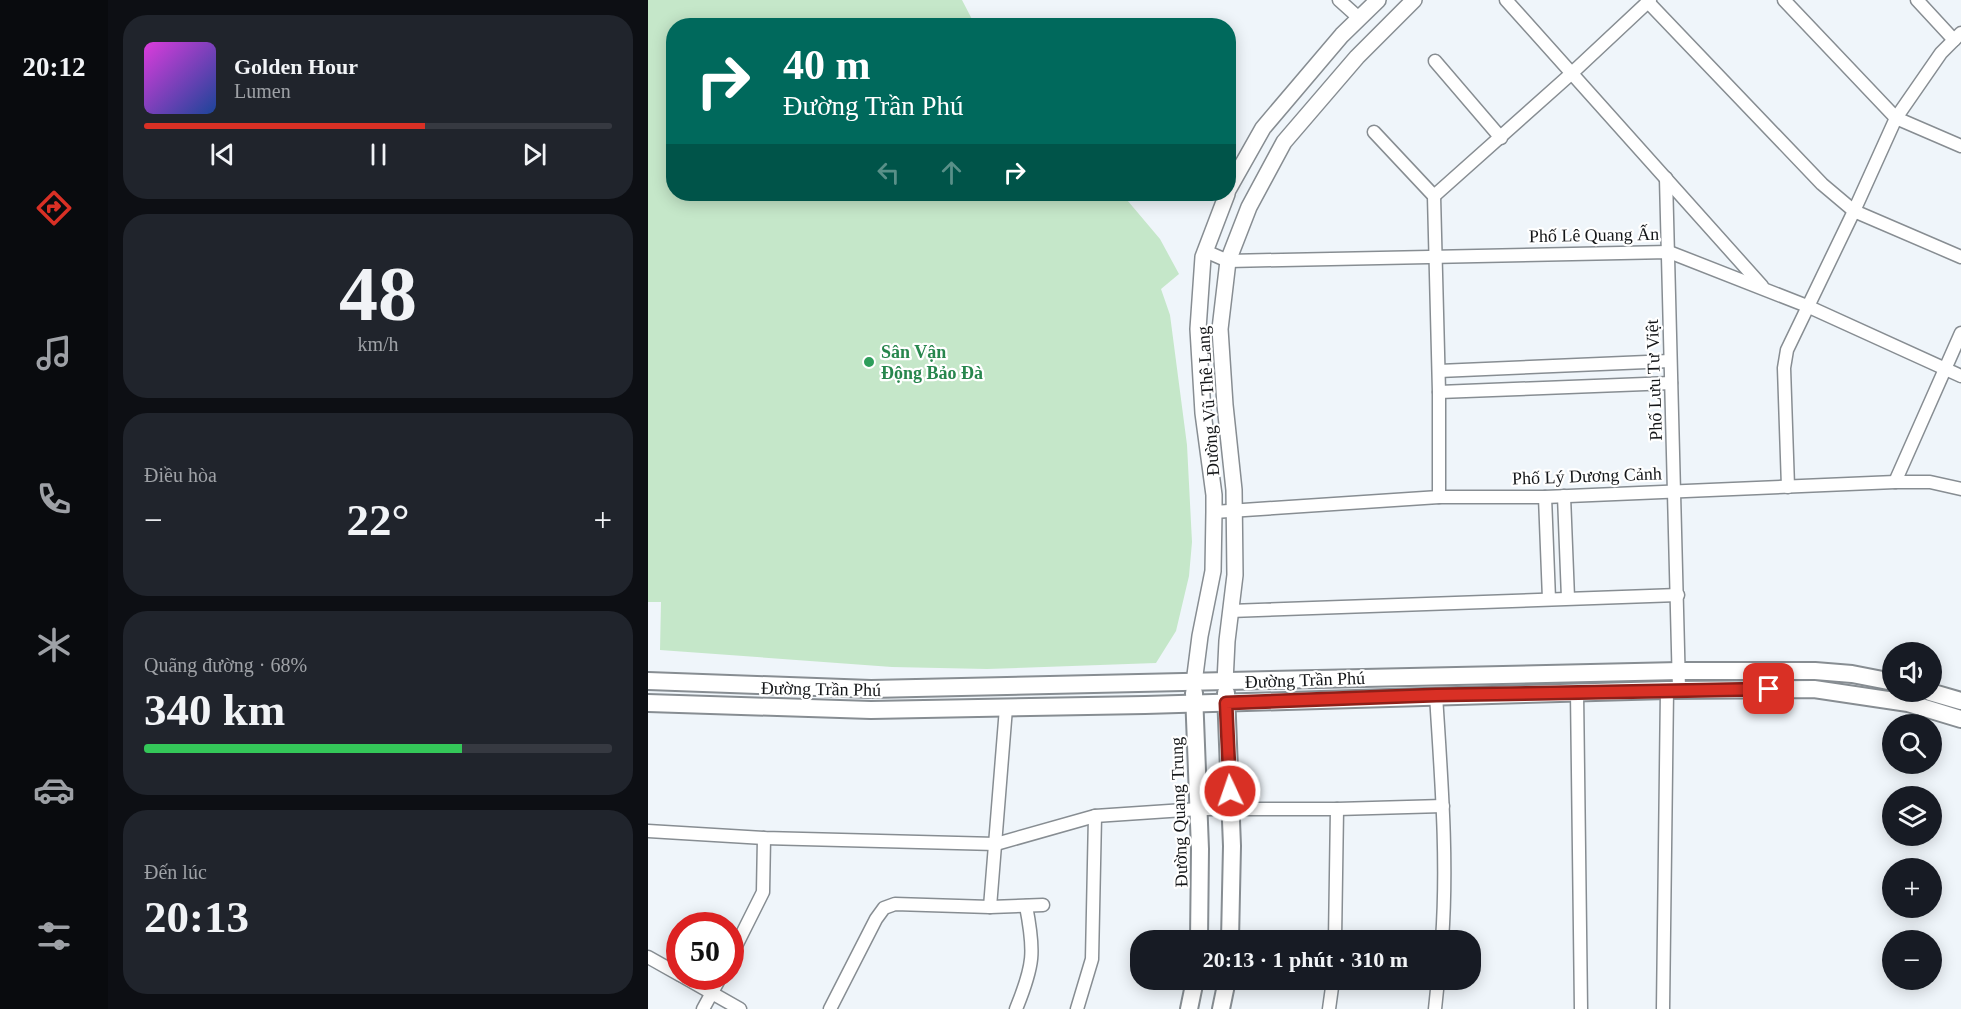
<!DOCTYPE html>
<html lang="vi">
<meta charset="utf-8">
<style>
body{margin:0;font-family:Georgia,serif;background:#20242c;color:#f1f3f6;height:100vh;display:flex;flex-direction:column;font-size:22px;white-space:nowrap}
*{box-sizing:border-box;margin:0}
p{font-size:20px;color:#9ea1a6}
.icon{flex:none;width:33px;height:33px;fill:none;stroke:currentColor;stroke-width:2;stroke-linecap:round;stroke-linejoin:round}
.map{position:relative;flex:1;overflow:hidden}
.drawer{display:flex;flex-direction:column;gap:15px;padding:15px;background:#0d0f14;width:540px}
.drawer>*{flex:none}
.guide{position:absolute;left:18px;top:18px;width:570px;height:183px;border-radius:24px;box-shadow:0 3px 15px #0003;background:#00695c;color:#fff;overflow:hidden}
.tools{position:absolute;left:1234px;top:642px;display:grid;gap:12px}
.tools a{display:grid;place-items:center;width:60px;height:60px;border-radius:50%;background:#171b24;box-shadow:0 3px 15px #0003;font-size:30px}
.speed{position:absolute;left:18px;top:912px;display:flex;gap:12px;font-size:30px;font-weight:700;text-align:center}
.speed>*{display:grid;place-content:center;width:78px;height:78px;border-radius:50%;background:#171b24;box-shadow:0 3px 15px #0003;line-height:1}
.speed .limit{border:9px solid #d22;background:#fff;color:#111}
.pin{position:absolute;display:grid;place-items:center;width:51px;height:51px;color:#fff;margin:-26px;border-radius:12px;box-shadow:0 3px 9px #0006}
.me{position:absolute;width:66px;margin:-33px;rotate:357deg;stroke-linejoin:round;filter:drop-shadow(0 0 4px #0008)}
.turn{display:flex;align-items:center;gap:21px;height:126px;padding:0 18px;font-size:27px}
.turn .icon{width:78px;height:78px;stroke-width:2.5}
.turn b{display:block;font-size:42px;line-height:51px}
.lanes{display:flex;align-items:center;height:57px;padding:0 18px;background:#0003;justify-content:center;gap:30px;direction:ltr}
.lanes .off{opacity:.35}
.big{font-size:45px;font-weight:800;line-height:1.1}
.drawer .widget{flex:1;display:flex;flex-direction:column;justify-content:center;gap:9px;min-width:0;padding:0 21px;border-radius:24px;background:#20242c}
.drawer .dial{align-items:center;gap:0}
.dial b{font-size:78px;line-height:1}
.song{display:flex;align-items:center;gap:18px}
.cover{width:72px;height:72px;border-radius:9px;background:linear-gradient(135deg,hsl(300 70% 55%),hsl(220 70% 35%))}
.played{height:6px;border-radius:3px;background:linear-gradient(90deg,#d93025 60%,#363941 60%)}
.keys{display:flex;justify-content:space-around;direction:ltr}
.heat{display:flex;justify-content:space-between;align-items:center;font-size:33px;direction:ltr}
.charge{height:9px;border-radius:4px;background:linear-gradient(90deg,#34c759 68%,#363941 0)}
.trip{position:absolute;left:482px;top:930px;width:351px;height:60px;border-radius:24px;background:#171b24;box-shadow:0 3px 15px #0003;font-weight:800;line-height:60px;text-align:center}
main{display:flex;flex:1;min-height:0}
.dock{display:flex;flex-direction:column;width:108px;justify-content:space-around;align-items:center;background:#090b0e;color:#9ea1a6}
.dock .icon{width:42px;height:42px}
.dock .selected{color:#d93025}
.dock b{font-size:27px;color:#f1f3f6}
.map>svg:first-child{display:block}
.green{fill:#c5e7c9}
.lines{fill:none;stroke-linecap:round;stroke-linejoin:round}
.minor-casing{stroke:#878d92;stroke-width:15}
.tertiary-casing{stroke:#878d92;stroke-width:18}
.secondary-casing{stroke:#878d92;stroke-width:20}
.minor{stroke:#fff;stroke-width:12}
.tertiary{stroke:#fff;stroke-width:15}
.secondary{stroke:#fff;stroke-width:16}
.route-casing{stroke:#8d1f18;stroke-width:15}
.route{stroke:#d93025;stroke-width:10}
.leisure-dot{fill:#2e9e5b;stroke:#fff;stroke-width:2}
.labels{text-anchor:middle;stroke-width:4.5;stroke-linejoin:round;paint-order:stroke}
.street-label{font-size:18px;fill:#141618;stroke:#fff}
.leisure-label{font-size:18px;font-weight:bold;fill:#27864d;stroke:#fff;text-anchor:start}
</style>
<main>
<nav class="dock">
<b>20:12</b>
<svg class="icon selected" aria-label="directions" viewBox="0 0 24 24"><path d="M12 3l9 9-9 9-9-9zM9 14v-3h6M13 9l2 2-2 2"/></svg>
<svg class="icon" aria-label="music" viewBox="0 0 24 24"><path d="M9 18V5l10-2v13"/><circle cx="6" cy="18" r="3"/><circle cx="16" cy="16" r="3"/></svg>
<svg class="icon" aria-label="phone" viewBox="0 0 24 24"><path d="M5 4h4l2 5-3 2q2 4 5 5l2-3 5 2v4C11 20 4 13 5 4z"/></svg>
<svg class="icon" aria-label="climate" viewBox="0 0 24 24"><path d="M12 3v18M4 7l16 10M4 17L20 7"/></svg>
<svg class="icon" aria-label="car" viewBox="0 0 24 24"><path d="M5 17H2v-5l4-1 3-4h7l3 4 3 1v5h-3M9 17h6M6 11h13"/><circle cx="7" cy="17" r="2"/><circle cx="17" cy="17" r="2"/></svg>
<svg class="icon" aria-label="filters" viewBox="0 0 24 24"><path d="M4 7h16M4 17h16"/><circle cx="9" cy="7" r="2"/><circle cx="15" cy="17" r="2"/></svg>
</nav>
<section class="drawer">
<div class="widget">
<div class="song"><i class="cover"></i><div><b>Golden Hour</b><p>Lumen</p></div></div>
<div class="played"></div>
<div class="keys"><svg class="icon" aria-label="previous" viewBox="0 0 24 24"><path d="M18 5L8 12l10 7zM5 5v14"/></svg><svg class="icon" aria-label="pause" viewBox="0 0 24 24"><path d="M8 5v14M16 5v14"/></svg><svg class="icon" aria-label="next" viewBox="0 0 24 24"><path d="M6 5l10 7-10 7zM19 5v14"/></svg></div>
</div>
<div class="widget dial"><b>48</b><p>km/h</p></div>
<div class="widget"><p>Điều hòa</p>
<div class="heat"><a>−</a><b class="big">22°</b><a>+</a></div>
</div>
<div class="widget"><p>Quãng đường · 68%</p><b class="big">340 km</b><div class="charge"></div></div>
<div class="widget"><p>Đến lúc</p><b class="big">20:13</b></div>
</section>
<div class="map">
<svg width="1313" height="1009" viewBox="0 0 1313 1009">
<rect width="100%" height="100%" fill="#eff5fa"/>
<!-- green -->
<path class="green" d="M0,0H314L327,25L26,26V194H474L512,239L531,274L513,289L522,315L539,445L544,542L541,576L528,631L508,663L339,669L244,667L12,650L13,602H0Z"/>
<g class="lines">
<!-- minor casing -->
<g class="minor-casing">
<g id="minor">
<path d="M691,0L711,18"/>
<path d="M858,0L1114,286"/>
<path d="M1136,0L1248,118L1313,146"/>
<path d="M1269,0L1306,40"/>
<path d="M1000,2L1174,184L1206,211L1313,257"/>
<path d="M787,61L853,138"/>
<path d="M726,132L786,196L791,392V497"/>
<path d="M1018,178L1031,689"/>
<path d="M786,196L924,73L1002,0"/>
<path d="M557,251L580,261L1021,252L1159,306L1313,376"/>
<path d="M791,371L1022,361"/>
<path d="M791,392L1023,383"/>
<path d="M1247,482L1313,333"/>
<path d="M1140,487L1136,368L1139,350L1206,211L1248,118L1293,53L1313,33"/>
<path d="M916,496L920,598"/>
<path d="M897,497L901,599"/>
<path d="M566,512L791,497H897L1247,482H1282L1313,489"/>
<path d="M582,611L1030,595"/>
<path d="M929,692L933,1009"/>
<path d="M788,695C793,776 800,859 794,940"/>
<path d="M0,831L116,838L348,844L447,816L551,809H689L795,806"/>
<path d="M342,907L358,708"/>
<path d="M687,940L689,809"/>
<path d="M0,957L32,975"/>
<path d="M82,958L115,892L116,838"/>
<path d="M34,976L92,1009"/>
<path d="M55,1009L73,976"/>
<path d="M182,1009L228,919L236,908L247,904L342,907L395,905"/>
<path d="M368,1009C386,965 387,952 378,906"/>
<path d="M429,1009L444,959L447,816"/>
<path d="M681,1009L685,980"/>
<path d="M787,1009L790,980"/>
<path d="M1015,1009L1019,690"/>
</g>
</g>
<!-- tertiary casing -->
<g class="tertiary-casing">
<g id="tertiary">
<path d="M580,190L615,128L694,35L730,0"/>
<path d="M577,682L579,641L587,575L586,490L577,405L572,329L580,261L601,207L636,142L709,57L766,0"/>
<path d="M546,683L552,636L565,571L566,512V495L555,413L550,329L555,257L579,194"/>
</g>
</g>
<!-- secondary casing -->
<g class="secondary-casing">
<g id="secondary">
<path d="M0,681L223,689L1031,671H1167L1204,674L1245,682"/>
<path d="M1282,692L1313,701"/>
<path d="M546,693L552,849L551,940"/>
<path d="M578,693L584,846L582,940"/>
<path d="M0,703L223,710L497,705L1019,690L1166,689L1260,703L1313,719"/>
<path d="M541,1009L547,980"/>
<path d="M573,1009L579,980"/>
</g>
</g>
<!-- minor -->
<use href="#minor" class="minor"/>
<!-- tertiary -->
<use href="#tertiary" class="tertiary"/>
<!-- secondary -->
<use href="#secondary" class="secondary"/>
</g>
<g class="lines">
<!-- route casing -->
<g class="route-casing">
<path id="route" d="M582,791L578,703L788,695L1121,689"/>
</g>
<!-- route -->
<use href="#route" class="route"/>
</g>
<!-- markers -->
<circle class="leisure-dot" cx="221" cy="362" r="6"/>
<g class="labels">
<!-- street labels -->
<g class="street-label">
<text transform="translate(946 235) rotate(-1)" y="6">Phố Lê Quang Ấn</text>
<text transform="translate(1006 380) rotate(-92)" y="6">Phố Lưu Tư Việt</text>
<text transform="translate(560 401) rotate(-94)" y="6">Đường Vũ Thê Lang</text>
<text transform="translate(939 476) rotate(-2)" y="6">Phố Lý Dương Cảnh</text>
<text transform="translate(657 680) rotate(-2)" y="6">Đường Trần Phú</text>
<text transform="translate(173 689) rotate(1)" y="6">Đường Trần Phú</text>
<text transform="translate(531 812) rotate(-92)" y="6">Đường Quang Trung</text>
</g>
<!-- leisure labels -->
<g class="leisure-label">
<text x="233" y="358">Sân Vận<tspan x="233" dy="21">Động Bảo Đà</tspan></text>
</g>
</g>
</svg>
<div class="tools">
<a><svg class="icon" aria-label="sound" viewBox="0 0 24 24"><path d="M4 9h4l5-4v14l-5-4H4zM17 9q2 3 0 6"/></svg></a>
<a><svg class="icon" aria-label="search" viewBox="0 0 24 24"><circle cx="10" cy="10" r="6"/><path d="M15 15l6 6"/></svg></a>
<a><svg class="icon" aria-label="layers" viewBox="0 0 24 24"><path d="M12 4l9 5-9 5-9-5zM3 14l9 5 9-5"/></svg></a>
<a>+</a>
<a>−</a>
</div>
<div class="speed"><div class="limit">50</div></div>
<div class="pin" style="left:1121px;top:689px;background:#d93025"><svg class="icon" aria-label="arrive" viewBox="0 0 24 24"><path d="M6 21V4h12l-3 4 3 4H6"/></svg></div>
<svg class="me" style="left:582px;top:791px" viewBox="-20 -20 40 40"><circle r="17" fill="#d93025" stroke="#fff" stroke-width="3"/><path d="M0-11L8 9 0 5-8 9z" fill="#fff"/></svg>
<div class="trip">20:13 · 1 phút · 310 m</div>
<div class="guide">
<div class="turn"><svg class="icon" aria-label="right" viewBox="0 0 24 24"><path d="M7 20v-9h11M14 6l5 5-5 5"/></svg><div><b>40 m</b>Đường Trần Phú</div></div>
<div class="lanes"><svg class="icon off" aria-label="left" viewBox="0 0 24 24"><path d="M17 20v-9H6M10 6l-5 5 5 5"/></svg><svg class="icon off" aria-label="ahead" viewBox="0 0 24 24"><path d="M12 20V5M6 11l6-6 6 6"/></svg><svg class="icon" aria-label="right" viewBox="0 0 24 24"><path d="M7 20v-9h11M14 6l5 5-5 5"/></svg></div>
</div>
</div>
</main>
